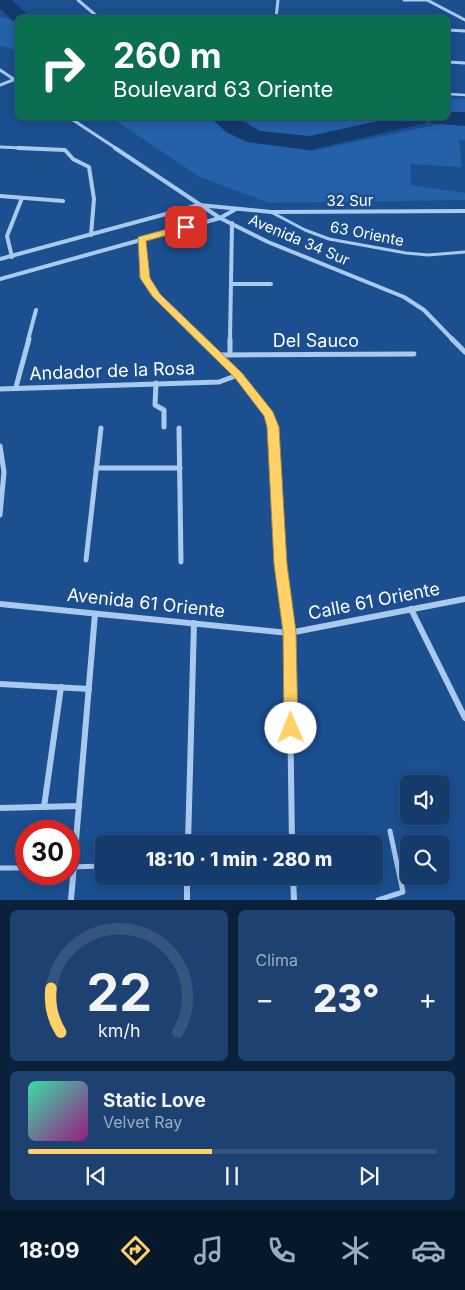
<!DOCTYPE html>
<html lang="es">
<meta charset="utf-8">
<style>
body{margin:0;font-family:Inter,sans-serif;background:#1d4271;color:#f1f3f6;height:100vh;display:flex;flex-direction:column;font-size:19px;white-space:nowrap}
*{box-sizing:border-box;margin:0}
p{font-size:16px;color:#9dadc1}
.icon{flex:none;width:28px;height:28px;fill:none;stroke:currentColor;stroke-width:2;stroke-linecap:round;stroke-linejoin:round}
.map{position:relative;height:900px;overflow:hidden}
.details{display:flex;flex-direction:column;gap:10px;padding:10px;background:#0b203b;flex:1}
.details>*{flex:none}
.top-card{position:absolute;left:15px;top:15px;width:435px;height:105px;border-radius:8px;box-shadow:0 2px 12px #0003,0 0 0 1px #33557e;background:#0b6e4f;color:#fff;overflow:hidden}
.tools{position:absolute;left:400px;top:775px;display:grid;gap:10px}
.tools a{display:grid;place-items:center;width:50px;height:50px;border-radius:8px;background:#143b6b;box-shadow:0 2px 12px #0003,0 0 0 1px #33557e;font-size:25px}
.speed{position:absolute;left:15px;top:820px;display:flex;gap:10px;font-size:25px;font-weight:700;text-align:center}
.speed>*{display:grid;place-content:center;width:65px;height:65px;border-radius:50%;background:#143b6b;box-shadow:0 2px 12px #0003,0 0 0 1px #33557e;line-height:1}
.speed .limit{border:8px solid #d22;background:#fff;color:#111}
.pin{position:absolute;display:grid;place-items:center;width:42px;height:42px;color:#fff;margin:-21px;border-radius:10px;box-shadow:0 2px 8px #0006}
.me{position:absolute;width:55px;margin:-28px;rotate:359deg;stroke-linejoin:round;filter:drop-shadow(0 0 4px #0008)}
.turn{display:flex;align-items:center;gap:18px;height:105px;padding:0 15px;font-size:22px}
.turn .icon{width:65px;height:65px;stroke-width:2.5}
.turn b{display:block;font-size:35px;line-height:42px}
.big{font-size:38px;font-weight:800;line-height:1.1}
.details .card{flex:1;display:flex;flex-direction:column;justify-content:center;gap:8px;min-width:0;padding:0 18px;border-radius:8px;background:#1d4271}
.details .dial{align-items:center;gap:0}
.dial svg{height:130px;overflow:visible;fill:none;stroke:#33557e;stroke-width:7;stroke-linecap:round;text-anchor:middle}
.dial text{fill:#f1f3f6;stroke:none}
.song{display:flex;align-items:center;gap:15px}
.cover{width:60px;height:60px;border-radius:8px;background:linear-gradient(135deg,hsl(160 70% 55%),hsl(310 70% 35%))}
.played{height:5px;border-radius:2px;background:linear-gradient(90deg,#ffd166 45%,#33557e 45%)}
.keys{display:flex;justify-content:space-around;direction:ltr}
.heat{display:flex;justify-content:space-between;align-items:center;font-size:28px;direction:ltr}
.details .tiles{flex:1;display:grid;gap:10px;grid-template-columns:1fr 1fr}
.card:last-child{grid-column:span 2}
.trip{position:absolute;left:95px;top:835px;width:288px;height:50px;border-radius:8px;background:#143b6b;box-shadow:0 2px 12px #0003,0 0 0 1px #33557e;font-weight:800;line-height:50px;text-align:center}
.tabs{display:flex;height:80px;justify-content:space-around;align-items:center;background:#08182b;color:#9dadc1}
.tabs .icon{width:35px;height:35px}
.tabs .selected{color:#ffd166}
.tabs b{font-size:22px;color:#f1f3f6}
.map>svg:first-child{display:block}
.green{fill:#2461a8}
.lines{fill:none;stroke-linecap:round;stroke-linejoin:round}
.river{fill:#123a6d;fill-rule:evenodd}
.lane-far2{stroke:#a9c9ee;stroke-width:2.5}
.lane-far1{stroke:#a9c9ee;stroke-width:3}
.lane{stroke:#a9c9ee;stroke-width:5}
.street-far3{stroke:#a9c9ee;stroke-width:3}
.street-far2{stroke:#a9c9ee;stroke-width:4}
.street-far1{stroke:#a9c9ee;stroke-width:5}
.street{stroke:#a9c9ee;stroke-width:6}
.route{fill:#ffd166;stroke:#a68842}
.labels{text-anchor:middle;stroke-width:5;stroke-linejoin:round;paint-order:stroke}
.far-street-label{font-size:15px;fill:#fff;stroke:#1b4f8f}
.street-label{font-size:18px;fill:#fff;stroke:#1b4f8f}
</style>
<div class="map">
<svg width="465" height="900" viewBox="0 0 465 900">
<rect width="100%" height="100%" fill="#1b4f8f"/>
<!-- green -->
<g class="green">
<path d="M0,16L17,22V53L10,48L0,46Z"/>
<path d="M448,98L465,99V116L448,115Z"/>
<path d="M112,118H211L254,141L312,151L440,124L465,126V140H459L462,167L410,164L411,185L465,193V200L269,203L200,177Z"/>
<path d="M244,118H407L303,139L256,132Z"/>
</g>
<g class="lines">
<!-- river -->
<g class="river">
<path d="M0,0H12L31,18H18V22H15L0,9Z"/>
<path d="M448,112H465V126L431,123L428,119L426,123L310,150L247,142L226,132L211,118H236L260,131L310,136L391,118H448Z"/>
</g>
<!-- lane-far2 -->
<path class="lane-far2" d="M448,94L465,95"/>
<!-- lane-far1 -->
<path class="lane-far1" d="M271,212L305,230L329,239L406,253L428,255L465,252"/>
<!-- lane -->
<g class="lane">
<path d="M69,867L104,866"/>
<path d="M0,868H26"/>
<path d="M378,900L403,892L390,831"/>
</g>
<!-- street-far3 -->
<g class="street-far3">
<path d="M78,0L99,18"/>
<path d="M404,0H429"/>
<path d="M427,0L465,20"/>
<path d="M276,18L278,0"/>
<path d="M448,30L465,31"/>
<path d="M448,62L465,63"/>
<path d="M0,70L18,82"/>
<path d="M0,85L13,80"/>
<path d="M70,118L117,149"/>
<path d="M0,147L46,149"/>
</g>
<!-- street-far2 -->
<g class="street-far2">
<path d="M18,148L65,150L73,159L89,167L94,199L91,235"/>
<path d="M115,148L220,218L268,242L404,297L424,310L453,340"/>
<path d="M0,196L63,201"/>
<path d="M141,239L145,278L150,288L203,340"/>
<path d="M12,257L7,236L22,198"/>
<path d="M0,259L199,205L271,212L465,211"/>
<path d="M0,279L220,218L236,209"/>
<path d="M231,284H271"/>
<path d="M28,340L36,310"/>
<path d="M230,340L232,223"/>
</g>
<!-- street-far1 -->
<g class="street-far1">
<path d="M202,339C230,365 257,391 273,427L283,585"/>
<path d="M452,339L465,352"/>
<path d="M217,355L414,354"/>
<path d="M230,355V339"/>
<path d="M156,383L155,405L164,410V427"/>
<path d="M16,387L29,339"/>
<path d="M0,389L219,382L238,375"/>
<path d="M179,428L181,562"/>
<path d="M0,446L4,472L0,515"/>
<path d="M96,468H180"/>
<path d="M86,560L101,428"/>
</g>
<!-- street -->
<g class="street">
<path d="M283,584L289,633L292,844"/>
<path d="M0,604L289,633L465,599"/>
<path d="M411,609L465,718"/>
<path d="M0,684L89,689"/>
<path d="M44,807L61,687"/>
<path d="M0,808L79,806"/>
<path d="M188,844L194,623"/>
<path d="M187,876V900"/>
<path d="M293,876L294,900"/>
<path d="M71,900L95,614"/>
</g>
</g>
<!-- route -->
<path class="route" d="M186,224L191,227L190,229L146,241L150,278L160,294L242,373L273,412L279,427L287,564L296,632L298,728L296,733L291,735L286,733L284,728L283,632L274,564L267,427L264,416L235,378L152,296L140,278L138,237Z"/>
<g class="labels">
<!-- far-street labels -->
<g class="far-street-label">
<text x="350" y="206">32 Sur</text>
<text transform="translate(367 234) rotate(11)" y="5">63 Oriente</text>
<text transform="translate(299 240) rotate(23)" y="5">Avenida 34 Sur</text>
</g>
<!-- street labels -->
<g class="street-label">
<text x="316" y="347">Del Sauco</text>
<text transform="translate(112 371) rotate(-2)" y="6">Andador de la Rosa</text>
<text transform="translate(374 601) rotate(-11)" y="6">Calle 61 Oriente</text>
<text transform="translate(146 603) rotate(6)" y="6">Avenida 61 Oriente</text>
</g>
</g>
</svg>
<div class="tools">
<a><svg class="icon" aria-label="sound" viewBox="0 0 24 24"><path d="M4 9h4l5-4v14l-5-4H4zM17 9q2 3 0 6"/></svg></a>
<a><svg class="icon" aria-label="search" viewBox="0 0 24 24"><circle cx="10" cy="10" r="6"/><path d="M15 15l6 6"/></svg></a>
</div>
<div class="speed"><div class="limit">30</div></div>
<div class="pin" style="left:186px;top:227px;background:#d93025"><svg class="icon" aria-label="arrive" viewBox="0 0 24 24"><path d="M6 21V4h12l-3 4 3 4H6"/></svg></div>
<svg class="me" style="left:291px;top:728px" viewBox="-20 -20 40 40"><circle r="19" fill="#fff"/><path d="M0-13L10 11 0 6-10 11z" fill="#ffd166"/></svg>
<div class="trip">18:10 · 1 min · 280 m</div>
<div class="top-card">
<div class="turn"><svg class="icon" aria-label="right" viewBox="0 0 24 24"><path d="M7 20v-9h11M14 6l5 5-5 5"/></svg><div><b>260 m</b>Boulevard 63 Oriente</div></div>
</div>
</div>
<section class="details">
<div class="tiles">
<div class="card dial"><svg viewBox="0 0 100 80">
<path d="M14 69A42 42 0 1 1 86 69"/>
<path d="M14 69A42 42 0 0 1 8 42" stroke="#ffd166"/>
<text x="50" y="56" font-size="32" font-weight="700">22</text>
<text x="50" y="72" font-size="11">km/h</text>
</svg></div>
<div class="card"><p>Clima</p>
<div class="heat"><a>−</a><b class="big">23°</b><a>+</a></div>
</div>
<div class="card">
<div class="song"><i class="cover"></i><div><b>Static Love</b><p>Velvet Ray</p></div></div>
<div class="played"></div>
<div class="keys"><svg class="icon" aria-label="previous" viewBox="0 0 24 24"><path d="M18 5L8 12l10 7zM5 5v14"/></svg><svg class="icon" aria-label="pause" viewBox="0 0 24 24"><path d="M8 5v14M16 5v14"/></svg><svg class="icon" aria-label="next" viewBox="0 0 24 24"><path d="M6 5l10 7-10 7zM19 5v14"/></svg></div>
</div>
</div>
</section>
<nav class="tabs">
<b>18:09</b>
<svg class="icon selected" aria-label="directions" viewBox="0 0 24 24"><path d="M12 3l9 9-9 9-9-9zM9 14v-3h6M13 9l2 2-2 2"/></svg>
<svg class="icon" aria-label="music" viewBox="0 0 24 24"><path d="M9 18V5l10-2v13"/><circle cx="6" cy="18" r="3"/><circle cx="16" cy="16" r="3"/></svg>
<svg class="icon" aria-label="phone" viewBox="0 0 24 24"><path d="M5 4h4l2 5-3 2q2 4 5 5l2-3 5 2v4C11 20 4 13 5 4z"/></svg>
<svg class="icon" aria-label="climate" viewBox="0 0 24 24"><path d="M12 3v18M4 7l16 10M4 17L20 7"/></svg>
<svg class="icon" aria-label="car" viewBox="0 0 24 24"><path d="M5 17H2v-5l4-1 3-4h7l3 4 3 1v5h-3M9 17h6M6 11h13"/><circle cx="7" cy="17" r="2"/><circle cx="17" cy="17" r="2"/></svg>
</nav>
